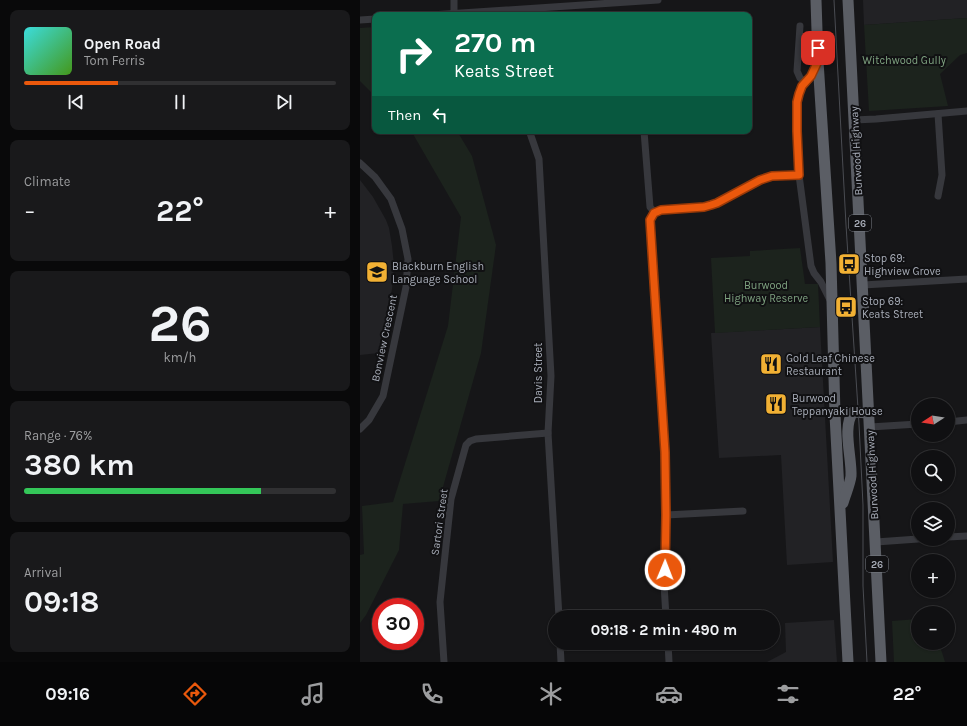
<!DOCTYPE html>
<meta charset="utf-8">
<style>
body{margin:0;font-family:Karla,sans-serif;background:#19191b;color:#f1f3f6;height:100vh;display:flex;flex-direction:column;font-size:15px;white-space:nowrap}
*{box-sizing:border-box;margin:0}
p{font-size:13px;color:#9c9d9f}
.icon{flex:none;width:22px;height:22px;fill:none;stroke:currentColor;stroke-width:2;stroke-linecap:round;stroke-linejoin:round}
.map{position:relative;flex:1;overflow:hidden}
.side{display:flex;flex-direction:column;gap:10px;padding:10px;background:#09090a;width:360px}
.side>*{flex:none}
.hud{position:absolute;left:12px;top:12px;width:380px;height:122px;border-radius:8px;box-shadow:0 1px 3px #0004,0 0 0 1px #303032;background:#0b6e4f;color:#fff;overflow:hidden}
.needle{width:26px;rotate:258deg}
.tools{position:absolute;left:551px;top:398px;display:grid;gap:8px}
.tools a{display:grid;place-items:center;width:44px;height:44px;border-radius:50%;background:#101012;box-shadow:0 1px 3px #0004,0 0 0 1px #303032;font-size:20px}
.speed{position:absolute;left:12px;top:598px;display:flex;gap:8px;font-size:20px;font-weight:700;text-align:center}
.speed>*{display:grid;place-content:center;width:52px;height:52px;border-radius:50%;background:#101012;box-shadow:0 1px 3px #0004,0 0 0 1px #303032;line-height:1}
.speed .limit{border:6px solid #d22;background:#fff;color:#111}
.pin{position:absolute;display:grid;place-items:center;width:34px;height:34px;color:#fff;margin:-17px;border-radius:8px;box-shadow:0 2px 6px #0006}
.me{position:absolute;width:44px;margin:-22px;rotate:1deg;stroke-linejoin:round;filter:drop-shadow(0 0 3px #0008)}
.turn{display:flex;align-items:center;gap:14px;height:84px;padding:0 16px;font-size:18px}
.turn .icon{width:52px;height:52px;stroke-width:2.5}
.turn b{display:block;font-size:28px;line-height:34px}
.then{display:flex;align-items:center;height:38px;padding:0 16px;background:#0003;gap:8px;font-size:15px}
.big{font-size:30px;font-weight:700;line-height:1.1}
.side .tile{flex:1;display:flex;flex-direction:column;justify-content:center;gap:6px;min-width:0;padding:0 14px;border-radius:8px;background:#19191b}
.side .dial{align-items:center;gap:0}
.dial b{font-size:52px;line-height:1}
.song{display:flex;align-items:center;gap:12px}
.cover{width:48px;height:48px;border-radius:6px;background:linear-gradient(135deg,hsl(180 70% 55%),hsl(100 70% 35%))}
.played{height:4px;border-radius:2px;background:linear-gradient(90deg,#ea580c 30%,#303032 30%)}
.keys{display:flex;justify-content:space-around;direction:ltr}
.heat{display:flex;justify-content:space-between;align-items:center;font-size:22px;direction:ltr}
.charge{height:6px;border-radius:3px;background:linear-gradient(90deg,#34c759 76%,#303032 0)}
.trip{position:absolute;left:188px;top:610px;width:232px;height:40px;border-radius:20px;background:#101012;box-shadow:0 1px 3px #0004,0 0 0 1px #303032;font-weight:700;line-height:40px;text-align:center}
.tab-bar{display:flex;height:64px;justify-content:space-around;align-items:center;background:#060607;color:#9c9d9f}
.tab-bar .icon{width:28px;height:28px}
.tab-bar .on{color:#ea580c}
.tab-bar b{font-size:18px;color:#f1f3f6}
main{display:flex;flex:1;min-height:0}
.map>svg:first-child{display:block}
.built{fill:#222225}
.green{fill:#1c231d}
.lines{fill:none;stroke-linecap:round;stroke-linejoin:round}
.minor{stroke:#37383d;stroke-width:7}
.trunk{stroke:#5b5e65;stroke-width:11}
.tram{stroke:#4a4c52;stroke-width:1}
.route-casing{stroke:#983908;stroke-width:10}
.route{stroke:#ea580c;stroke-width:7}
.labels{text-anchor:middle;stroke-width:4;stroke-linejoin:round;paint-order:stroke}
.shield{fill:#111113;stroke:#7b7e86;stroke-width:1}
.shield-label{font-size:10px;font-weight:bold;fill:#a8adb8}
.park-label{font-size:11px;fill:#7fa381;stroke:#111113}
.street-label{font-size:11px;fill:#a8adb8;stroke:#111113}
.poi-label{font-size:11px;fill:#a8adb8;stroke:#111113;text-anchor:start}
</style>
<main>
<section class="side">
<div class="tile">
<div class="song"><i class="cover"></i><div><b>Open Road</b><p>Tom Ferris</p></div></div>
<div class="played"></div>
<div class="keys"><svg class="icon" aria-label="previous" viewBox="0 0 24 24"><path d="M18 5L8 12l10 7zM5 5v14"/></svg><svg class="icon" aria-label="pause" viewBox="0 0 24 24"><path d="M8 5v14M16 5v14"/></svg><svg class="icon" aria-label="next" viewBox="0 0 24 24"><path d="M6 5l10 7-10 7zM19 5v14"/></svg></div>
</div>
<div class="tile"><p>Climate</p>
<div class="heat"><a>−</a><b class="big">22°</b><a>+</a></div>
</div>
<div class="tile dial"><b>26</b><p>km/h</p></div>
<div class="tile"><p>Range · 76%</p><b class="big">380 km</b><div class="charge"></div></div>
<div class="tile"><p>Arrival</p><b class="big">09:18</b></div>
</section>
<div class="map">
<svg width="607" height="662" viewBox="0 0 607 662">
<rect width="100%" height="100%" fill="#161618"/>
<!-- built -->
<g class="built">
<path d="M503,0H607V18L504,25Z"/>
<path d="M0,180L13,197L26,220L29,228L32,246L34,265L32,289L19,353L0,355Z"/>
<path d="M460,327L473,562L427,565L421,455L359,458L351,333Z"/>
<path d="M474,620L477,662H407L426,652L425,623Z"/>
</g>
<!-- green -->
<g class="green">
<path d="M607,18V53L600,55L580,74L588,106L509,111L504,25Z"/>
<path d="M15,27V96L0,81V28Z"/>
<path d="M50,131H97L112,156L136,245L121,353L79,501L43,504L39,550L6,615L0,623V555L4,554L2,506L33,502L88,326L101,217L53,134Z"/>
<path d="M440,248L445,284H458L460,327L355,333L351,258L390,256V251Z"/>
<path d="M558,619V643H579L585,662H534L532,621Z"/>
</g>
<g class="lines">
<!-- minor -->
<g class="minor">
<path d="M94,0V13"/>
<path d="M71,15L298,0"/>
<path d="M0,20L15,19"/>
<path d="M440,26L437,71L440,78L445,82"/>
<path d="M457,64L451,76L445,82L440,90L437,102L436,112L439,175L451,266L454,273L461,282L470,300"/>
<path d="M578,114L582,175L578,196"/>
<path d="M494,120L516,119L607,111"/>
<path d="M168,131L170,133L179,159L191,376L188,433L199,617"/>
<path d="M284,131L290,207L295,213L290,220L305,452L306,515L304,584L306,617"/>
<path d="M0,163L15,177L31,199L42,229L48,259L46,287L23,396L9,420L0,429"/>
<path d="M295,213L301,210L344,207L357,203L399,180L413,176L439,175"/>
<path d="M503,285L607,279"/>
<path d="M588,422L607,420"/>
<path d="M510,427L558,424"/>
<path d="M306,515L383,511"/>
<path d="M588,537L607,536"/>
<path d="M516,542L558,539"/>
<path d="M200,643L201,662"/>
<path d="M308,643L309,662"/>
<path d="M84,662L80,602L91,499L106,445L110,441L116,439L188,433"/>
</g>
<!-- trunk -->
<g class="trunk">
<path d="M456,0L458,61L471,263L475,415L488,662"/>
<path d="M488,0L521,662"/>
<path d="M483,503C485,495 490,485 491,476C492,458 482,427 493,412L509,413"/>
</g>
<!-- tram -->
<path class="tram" d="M474,0L486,225L499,424L503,505V586L507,662"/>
</g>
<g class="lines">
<!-- route casing -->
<g class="route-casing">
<path id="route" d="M305,570L306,515L305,452L290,220L294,213L301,210L344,207L351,205L357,203L400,180L412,176L439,175L437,131V102L439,94L442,86L451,76L458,61V48"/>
</g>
<!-- route -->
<use href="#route" class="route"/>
</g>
<!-- icons -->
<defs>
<g id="bus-square" transform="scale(1.15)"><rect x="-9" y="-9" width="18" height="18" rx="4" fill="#f2b134" stroke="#111113"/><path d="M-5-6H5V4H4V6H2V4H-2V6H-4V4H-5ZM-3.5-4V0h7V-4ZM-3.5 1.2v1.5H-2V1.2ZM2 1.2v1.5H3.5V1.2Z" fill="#111"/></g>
<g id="school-square" transform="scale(1.15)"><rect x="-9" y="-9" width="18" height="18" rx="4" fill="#f2b134" stroke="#111113"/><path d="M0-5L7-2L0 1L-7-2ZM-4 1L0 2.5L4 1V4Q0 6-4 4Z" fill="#111"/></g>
<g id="restaurant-square" transform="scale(1.15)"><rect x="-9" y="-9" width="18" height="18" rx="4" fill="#f2b134" stroke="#111113"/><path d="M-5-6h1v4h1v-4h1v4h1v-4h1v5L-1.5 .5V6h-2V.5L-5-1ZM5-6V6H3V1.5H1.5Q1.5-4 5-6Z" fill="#111"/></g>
</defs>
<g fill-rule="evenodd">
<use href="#bus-square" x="489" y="264"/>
<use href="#school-square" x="17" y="272"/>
<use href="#bus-square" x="486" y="307"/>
<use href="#restaurant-square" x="411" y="364"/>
<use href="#restaurant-square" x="416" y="404"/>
</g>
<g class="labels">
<!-- shield labels -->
<g class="shield">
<rect x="489" y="215" width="22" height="16" rx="3"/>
<rect x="506" y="556" width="22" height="16" rx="3"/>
</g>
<g class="shield-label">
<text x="500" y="227">26</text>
<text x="517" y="568">26</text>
</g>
<!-- park labels -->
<g class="park-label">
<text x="544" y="64">Witchwood Gully</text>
<text x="406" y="289">Burwood<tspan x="406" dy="13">Highway Reserve</tspan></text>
</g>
<!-- street labels -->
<g class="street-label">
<text transform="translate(496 151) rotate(-93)" y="4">Burwood Highway</text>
<text transform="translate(24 338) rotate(-78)" y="4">Bonview Crescent</text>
<text transform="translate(178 373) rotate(-90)" y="4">Davis Street</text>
<text transform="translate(512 475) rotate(-93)" y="4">Burwood Highway</text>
<text transform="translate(79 522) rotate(-82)" y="4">Sartori Street</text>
</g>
<!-- poi labels -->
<g class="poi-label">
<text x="504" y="262">Stop 69:<tspan x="504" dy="13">Highview Grove</tspan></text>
<text x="32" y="270">Blackburn English<tspan x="32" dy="13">Language School</tspan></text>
<text x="502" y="305">Stop 69:<tspan x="502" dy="13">Keats Street</tspan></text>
<text x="426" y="362">Gold Leaf Chinese<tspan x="426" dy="13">Restaurant</tspan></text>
<text x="432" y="402">Burwood<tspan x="432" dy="13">Teppanyaki House</tspan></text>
</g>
</g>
</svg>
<div class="tools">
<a><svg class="needle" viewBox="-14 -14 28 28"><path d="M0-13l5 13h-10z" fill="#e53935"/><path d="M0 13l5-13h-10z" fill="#9c9d9f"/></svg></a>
<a><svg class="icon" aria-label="search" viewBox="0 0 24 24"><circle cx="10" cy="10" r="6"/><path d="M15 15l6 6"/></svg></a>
<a><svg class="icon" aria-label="layers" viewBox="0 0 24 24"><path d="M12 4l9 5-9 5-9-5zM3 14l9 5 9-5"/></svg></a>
<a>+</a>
<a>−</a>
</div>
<div class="speed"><div class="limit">30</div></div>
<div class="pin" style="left:458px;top:48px;background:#d93025"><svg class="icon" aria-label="arrive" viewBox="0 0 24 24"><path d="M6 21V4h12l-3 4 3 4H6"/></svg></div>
<svg class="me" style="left:305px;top:570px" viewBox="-20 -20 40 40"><circle r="17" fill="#ea580c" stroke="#fff" stroke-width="3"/><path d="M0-11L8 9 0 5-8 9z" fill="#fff"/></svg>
<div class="trip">09:18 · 2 min · 490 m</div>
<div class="hud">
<div class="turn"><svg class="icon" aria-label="right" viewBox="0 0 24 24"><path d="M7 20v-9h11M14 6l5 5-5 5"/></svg><div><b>270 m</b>Keats Street</div></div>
<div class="then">Then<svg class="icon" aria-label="left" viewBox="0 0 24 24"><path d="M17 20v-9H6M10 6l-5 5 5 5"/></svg></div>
</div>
</div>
</main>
<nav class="tab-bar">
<b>09:16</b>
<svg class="icon on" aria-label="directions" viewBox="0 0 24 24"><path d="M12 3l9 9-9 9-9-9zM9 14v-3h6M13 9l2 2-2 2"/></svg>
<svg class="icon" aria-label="music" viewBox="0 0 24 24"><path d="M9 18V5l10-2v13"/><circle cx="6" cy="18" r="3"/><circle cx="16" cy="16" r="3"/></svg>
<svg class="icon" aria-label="phone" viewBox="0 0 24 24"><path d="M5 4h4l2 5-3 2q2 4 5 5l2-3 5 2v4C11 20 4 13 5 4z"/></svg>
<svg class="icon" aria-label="climate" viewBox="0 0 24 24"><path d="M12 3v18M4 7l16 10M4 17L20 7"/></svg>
<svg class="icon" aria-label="car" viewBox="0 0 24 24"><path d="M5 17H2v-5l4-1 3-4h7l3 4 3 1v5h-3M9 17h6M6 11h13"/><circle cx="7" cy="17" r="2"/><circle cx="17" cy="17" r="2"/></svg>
<svg class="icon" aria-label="filters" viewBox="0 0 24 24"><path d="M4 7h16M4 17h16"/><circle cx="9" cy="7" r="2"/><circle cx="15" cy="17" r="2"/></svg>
<b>22°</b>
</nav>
